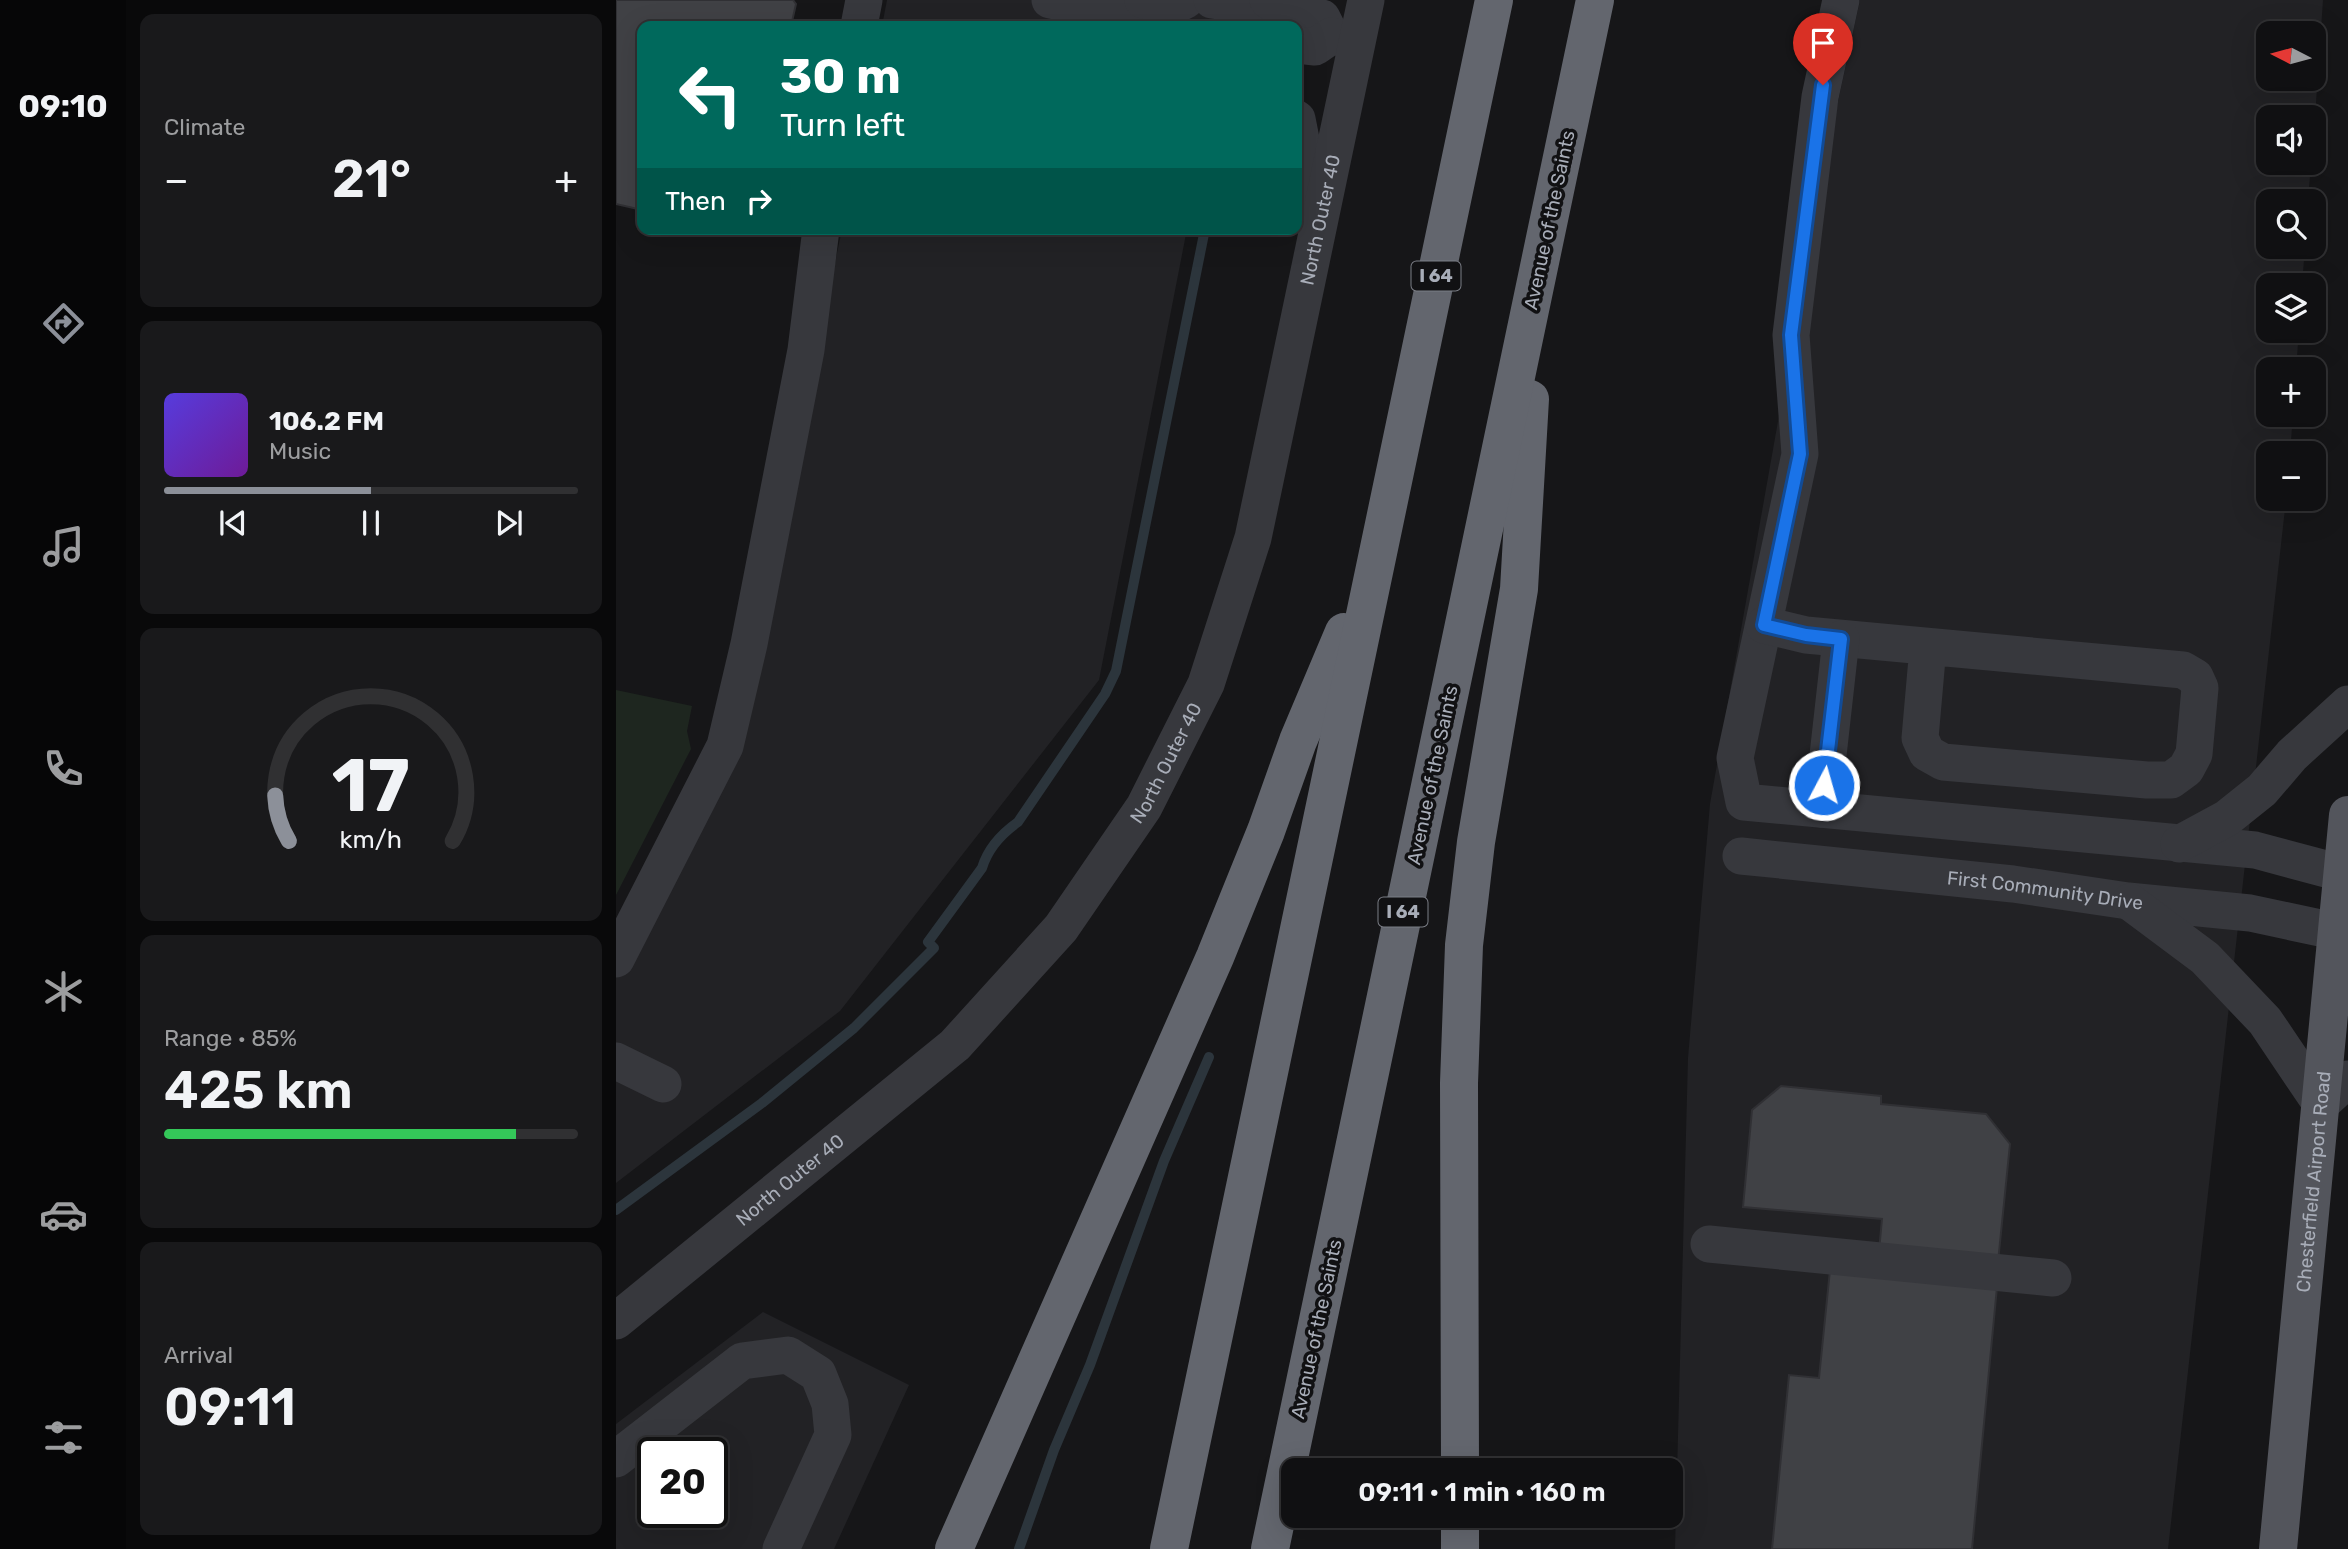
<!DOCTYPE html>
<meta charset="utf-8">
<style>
body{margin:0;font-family:Rubik,sans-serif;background:#19191b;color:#f1f3f6;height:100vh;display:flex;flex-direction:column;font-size:26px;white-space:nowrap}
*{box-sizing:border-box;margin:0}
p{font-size:23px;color:#9c9d9f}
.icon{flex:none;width:38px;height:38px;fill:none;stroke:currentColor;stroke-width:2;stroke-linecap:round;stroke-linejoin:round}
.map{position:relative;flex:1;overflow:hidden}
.panel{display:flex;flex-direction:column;gap:14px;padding:14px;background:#09090a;width:490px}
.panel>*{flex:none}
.hud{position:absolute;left:21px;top:21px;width:665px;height:214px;border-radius:14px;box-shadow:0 7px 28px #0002,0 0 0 2px #303032;background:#00695c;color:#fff;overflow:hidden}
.needle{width:46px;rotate:276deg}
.controls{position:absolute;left:1640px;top:21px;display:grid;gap:14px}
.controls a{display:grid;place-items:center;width:70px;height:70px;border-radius:14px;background:#101012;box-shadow:0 7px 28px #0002,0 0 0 2px #303032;font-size:35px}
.speed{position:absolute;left:21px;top:1437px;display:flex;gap:14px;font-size:35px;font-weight:700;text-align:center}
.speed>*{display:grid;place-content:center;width:91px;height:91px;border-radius:50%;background:#101012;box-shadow:0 7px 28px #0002,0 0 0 2px #303032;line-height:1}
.speed .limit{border:4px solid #111;border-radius:10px;background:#fff;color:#111}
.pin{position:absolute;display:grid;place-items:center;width:60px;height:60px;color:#fff;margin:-72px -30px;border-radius:50% 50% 50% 0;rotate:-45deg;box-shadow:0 0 7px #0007}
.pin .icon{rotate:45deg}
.me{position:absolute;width:77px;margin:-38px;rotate:6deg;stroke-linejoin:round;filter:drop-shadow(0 0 5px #0008)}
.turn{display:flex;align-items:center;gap:24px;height:147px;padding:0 28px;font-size:32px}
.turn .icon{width:91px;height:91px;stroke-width:2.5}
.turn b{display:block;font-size:49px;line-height:60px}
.then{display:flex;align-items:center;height:66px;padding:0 28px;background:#0003;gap:14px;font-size:26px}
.big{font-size:52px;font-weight:600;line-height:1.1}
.panel .widget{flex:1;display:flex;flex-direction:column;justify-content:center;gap:10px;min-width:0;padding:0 24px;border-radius:14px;background:#19191b}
.panel .dial{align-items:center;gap:0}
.dial svg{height:182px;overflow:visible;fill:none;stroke:#303032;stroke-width:7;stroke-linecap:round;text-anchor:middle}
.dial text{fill:#f1f3f6;stroke:none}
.song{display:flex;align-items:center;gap:21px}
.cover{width:84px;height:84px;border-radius:10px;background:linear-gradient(135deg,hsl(250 70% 55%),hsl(280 70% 35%))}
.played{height:7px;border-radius:4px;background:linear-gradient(90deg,#8c9099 50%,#303032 50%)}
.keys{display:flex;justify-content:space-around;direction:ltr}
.heat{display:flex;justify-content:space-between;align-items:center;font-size:38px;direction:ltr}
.charge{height:10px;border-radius:5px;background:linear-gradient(90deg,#34c759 85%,#303032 0)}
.trip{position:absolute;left:665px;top:1458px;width:402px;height:70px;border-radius:14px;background:#101012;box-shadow:0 7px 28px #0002,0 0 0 2px #303032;font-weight:600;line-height:70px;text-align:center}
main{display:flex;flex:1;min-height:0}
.dock{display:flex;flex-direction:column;width:126px;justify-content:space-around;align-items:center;background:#060607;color:#9c9d9f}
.dock .icon{width:49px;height:49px}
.dock .on{color:#8c9099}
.dock b{font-size:32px;color:#f1f3f6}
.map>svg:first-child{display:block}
.built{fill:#222225;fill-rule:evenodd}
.green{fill:#1e261f}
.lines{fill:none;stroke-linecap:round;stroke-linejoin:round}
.stream{stroke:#2c353c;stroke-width:10}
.building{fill:#404145;stroke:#303034;stroke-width:2}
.minor{stroke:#37383d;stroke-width:37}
.major{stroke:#53555c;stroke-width:38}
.highway{stroke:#63666e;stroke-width:38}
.route-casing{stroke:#114b97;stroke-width:18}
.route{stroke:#1a73e8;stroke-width:12}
.labels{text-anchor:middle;stroke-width:7;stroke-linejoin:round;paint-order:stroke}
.shield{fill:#111113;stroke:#7b7e86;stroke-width:2}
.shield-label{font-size:18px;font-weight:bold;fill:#a8adb8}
.street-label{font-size:19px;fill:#a8adb8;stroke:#111113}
</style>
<main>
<nav class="dock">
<b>09:10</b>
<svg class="icon on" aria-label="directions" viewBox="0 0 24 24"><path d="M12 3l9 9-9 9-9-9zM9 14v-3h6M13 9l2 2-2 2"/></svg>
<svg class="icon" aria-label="music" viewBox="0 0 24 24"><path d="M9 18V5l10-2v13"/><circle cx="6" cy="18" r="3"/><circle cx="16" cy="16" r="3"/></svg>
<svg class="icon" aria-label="phone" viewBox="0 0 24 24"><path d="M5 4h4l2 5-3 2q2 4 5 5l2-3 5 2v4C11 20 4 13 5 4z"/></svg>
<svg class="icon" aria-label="climate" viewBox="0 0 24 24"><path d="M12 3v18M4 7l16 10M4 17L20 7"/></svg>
<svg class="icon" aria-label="car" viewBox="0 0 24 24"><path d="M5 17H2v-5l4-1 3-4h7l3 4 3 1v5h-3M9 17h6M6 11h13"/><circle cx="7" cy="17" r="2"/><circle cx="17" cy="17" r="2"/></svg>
<svg class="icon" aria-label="filters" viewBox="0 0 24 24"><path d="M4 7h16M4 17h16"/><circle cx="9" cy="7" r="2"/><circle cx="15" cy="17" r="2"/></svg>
</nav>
<section class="panel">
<div class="widget"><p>Climate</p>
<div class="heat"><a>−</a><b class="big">21°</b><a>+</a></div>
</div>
<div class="widget">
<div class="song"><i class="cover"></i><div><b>106.2 FM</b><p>Music</p></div></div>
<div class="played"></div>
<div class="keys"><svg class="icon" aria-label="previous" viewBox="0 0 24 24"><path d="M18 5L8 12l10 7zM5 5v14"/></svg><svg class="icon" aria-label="pause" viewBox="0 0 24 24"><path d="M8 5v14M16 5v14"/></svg><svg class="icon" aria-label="next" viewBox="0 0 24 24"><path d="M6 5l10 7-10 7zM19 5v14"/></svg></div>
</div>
<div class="widget dial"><svg viewBox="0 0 100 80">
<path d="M14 69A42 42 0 1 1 86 69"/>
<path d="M14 69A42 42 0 0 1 8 49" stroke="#8c9099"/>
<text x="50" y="56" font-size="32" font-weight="700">17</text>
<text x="50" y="72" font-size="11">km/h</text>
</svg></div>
<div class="widget"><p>Range · 85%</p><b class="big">425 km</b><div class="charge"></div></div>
<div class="widget"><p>Arrival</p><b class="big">09:11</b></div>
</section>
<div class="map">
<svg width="1732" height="1549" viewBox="0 0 1732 1549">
<rect width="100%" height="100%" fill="#161618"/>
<!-- built -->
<g class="built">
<path d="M271,0H615L610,26H266Z"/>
<path d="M1244,0H1707L1698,132V117H1652V163H1695L1692,201H1652V247H1689L1686,285H1652V331H1683L1680,369H1652V415H1677L1674,453H1652V499L1670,500L1552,1549H1059L1072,1058L1094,804L1204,185ZM1652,33H1698V79H1652Z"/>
<path d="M226,229H571L483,680L224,1011L0,1183V968L120,745Z"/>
<path d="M147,1312L293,1385L218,1549H0V1424ZM37,1452H96V1512H37Z"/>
</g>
<!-- green -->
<path class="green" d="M0,690L76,706L71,731L75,749L0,895Z"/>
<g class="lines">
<!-- stream -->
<g class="stream">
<path d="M0,1210L146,1103L238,1028L318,948L312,942L366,868C372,848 385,834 402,822L489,694L500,671L589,229"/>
<path d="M403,1549L438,1450L474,1365L548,1161L593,1057"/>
</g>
</g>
<!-- building -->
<g class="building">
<path d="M0,0H177L180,4L175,26H26V210L0,204Z"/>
<path d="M1165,1086L1265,1096V1104L1370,1114L1394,1144L1382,1262L1263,1251L1266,1219L1127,1207L1136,1110Z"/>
<path d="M1214,1270L1381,1287L1356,1549H1156L1173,1375L1203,1378Z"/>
</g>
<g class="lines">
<!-- minor -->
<g class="minor">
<path d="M434,0L501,14L521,0"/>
<path d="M527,0L558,6L570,0"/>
<path d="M596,0L666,10"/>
<path d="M652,0L666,10L706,18L715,36"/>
<path d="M1225,0L1204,97L1175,335L1184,454L1119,758L1128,802L1639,850L1732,875"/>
<path d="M243,26L248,0"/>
<path d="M681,45L699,47L715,36L739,41"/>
<path d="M681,119L694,185L692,215"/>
<path d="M1148,625L1190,635L1567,670L1579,677L1584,688L1578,754L1570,769L1555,780H1531L1327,762L1311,753L1304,738L1312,647"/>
<path d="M1206,809L1225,639"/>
<path d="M1563,844L1611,818L1646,790L1676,755L1732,704"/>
<path id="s1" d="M1125,856L1397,884L1512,901L1634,913L1732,934"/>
<path d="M1514,902L1589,958L1649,1021L1705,1104L1732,1079"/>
<path d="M0,959L109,746L133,644L190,350L205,229"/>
<path d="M0,1061L47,1084"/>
<path d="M1093,1244L1437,1278"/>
<path id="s2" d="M0,1321L339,1045L445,928L528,807L590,684L637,538L750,0"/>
<path d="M0,1459L126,1361L172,1355L202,1374L214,1404L217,1435L165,1549"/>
</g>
<!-- major -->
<path class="major" id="s3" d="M1662,1549L1732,815"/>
<!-- highway -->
<g class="highway">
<path d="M844,1470L843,1083L848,945L860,842L903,589L914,399"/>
<path d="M844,1516V1549"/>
<path d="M338,1549L599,957L650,831L682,741L728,632"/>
<path d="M553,1549L878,0"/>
<path d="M654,1549L979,0"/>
</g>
</g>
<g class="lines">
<!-- route casing -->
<g class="route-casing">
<path id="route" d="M1207,85L1175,335L1184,454L1148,625L1190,635L1225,639L1208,785"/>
</g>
<!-- route -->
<use href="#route" class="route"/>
</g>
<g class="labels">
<!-- shield labels -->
<g class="shield">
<rect x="795.5" y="261.5" width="49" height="29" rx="5"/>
<rect x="762.5" y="897.5" width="49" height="29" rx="5"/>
</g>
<g class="shield-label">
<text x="820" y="282">I 64</text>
<text x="787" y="918">I 64</text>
</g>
<!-- street labels -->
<g class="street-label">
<text dy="7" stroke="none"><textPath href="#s2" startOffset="1358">North Outer 40</textPath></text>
<text transform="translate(933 220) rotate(-78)" y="7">Avenue of the Saints</text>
<text dy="7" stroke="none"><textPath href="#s2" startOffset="791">North Outer 40</textPath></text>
<text transform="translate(816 775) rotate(-78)" y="7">Avenue of the Saints</text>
<text dy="7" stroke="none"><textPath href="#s1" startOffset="306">First Community Drive</textPath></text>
<text dy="7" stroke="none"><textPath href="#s2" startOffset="224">North Outer 40</textPath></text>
<text dy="7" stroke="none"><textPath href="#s3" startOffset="369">Chesterfield Airport Road</textPath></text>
<text transform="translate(700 1329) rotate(-78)" y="7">Avenue of the Saints</text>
</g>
</g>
</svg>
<div class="controls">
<a><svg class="needle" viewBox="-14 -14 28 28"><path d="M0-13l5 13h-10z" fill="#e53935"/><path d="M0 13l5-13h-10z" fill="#9c9d9f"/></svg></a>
<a><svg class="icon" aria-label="sound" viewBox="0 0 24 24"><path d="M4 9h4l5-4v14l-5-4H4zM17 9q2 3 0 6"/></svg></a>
<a><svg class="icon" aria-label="search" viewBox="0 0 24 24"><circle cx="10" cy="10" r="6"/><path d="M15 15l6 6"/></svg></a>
<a><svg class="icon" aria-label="layers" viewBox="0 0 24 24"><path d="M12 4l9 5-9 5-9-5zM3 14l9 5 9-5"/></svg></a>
<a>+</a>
<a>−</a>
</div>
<div class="speed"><div class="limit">20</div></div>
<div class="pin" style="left:1207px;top:85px;background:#d93025"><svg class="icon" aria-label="arrive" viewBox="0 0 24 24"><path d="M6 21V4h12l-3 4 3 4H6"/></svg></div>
<svg class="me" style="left:1208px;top:785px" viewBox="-20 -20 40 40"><circle r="17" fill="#1a73e8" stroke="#fff" stroke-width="3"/><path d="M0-11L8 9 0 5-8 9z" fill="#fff"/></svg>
<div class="trip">09:11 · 1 min · 160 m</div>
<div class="hud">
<div class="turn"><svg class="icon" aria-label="left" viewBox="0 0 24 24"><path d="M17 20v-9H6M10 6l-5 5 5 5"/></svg><div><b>30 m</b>Turn left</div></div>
<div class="then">Then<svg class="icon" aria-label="right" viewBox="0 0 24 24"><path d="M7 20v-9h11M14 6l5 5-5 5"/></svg></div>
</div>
</div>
</main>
